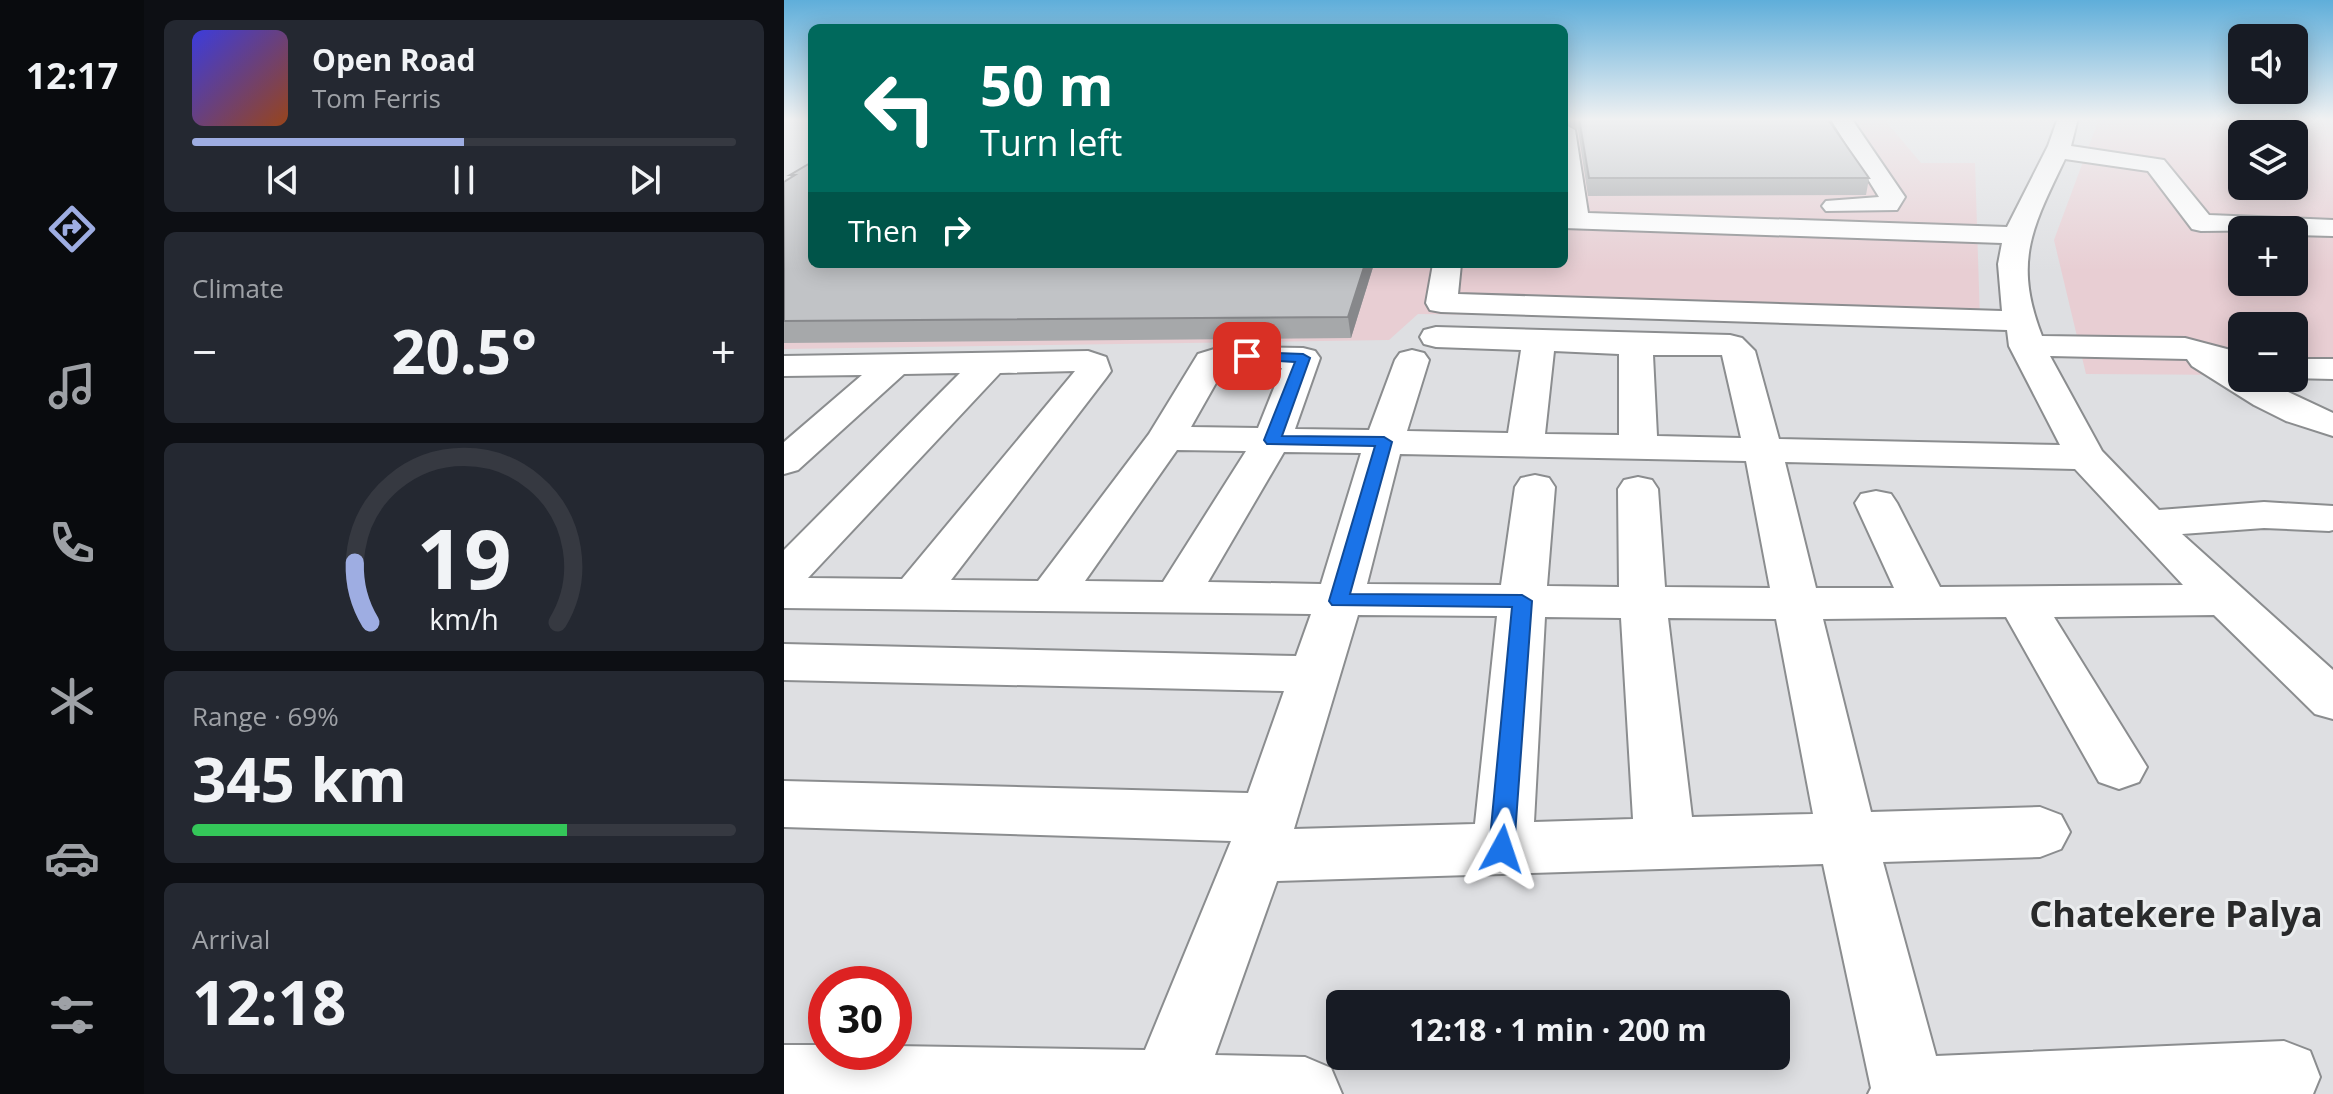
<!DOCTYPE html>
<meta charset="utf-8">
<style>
body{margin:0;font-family:"Open Sans",sans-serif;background:#242831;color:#f1f3f6;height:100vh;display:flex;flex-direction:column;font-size:30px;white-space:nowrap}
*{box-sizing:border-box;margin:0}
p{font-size:26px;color:#9ea1a6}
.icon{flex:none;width:44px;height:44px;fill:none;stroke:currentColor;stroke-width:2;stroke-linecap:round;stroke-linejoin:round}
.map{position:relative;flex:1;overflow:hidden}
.drawer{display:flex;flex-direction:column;gap:20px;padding:20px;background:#0d0f14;width:640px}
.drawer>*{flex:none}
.top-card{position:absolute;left:24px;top:24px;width:760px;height:244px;border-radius:12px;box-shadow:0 4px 20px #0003;background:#00695c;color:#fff;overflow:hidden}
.controls{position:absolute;left:1444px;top:24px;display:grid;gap:16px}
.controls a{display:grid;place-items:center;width:80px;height:80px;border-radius:12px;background:#171b24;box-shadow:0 4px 20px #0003;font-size:40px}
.speed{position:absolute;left:24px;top:966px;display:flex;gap:16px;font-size:40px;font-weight:700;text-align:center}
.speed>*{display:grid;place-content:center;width:104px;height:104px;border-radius:50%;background:#171b24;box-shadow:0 4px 20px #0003;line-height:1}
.speed .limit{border:12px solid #d22;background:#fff;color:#111}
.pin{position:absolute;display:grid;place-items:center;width:68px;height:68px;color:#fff;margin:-34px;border-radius:16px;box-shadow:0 4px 12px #0006}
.me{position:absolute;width:88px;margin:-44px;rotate:5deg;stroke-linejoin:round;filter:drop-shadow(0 0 6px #0008)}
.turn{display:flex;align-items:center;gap:28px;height:168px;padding:0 40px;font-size:36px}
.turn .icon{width:104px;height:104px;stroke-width:2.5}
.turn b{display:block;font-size:56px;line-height:68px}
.then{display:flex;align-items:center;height:76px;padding:0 40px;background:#0003;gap:16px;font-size:30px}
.big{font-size:60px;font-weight:700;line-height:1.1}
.drawer .card{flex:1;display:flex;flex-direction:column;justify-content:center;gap:12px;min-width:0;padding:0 28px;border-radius:12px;background:#242831}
.drawer .dial{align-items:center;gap:0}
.dial svg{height:208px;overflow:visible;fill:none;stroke:#363941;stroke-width:7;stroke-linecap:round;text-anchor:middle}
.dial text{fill:#f1f3f6;stroke:none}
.song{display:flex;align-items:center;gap:24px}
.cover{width:96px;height:96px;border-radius:12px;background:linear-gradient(135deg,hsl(240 70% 55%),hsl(20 70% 35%))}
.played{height:8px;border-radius:4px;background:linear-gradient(90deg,#9eade2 50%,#363941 50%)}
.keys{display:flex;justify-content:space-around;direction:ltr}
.heat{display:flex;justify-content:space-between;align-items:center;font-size:44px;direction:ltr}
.charge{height:12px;border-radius:6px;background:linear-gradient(90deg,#34c759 69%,#363941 0)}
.trip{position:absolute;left:542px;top:990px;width:464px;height:80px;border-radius:12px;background:#171b24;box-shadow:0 4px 20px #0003;font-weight:700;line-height:80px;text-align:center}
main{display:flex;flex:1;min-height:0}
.menu{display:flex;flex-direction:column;width:144px;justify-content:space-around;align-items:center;background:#090b0e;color:#9ea1a6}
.menu .icon{width:56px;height:56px}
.menu .on{color:#9eade2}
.menu b{font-size:36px;color:#f1f3f6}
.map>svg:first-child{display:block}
.industrial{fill:#e8ced3;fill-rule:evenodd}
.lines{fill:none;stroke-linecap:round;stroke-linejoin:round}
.minor-casing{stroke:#8b8d8f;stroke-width:4}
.minor{fill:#fff;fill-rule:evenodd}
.wall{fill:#a6a8aa}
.shaded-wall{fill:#87888b}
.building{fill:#c1c3c6;stroke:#87888b;stroke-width:2}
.route{fill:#1a73e8;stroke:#114b97;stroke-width:2}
.labels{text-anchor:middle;stroke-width:6;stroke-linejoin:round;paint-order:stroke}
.near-quarter-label{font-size:36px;font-weight:bold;fill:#292a2b;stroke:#ebedef}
</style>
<main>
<nav class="menu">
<b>12:17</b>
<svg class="icon on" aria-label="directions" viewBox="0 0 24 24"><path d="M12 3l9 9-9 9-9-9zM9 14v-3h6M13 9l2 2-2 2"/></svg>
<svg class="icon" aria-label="music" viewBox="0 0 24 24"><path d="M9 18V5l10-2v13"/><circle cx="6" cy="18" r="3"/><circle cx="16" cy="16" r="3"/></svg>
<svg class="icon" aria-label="phone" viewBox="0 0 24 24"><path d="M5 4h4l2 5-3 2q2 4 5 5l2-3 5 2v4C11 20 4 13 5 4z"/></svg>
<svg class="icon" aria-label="climate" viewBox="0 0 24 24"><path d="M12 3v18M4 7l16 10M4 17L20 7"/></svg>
<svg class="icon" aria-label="car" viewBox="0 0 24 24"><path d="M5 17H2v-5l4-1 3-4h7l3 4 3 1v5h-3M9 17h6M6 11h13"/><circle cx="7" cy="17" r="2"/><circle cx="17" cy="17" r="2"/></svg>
<svg class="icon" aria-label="filters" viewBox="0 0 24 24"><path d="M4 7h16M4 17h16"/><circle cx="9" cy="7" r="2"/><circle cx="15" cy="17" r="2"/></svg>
</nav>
<section class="drawer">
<div class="card">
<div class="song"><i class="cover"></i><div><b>Open Road</b><p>Tom Ferris</p></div></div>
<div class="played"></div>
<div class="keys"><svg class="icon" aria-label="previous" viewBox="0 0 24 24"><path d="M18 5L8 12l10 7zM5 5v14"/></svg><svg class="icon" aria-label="pause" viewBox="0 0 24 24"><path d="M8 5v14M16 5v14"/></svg><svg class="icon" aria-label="next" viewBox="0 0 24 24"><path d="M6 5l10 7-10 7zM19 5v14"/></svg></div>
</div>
<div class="card"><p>Climate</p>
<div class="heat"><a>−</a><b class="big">20.5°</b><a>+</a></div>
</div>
<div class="card dial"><svg viewBox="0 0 100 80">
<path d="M14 69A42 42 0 1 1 86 69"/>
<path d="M14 69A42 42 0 0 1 8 46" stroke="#9eade2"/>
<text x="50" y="56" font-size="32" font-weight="700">19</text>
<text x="50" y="72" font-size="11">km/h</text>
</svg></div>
<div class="card"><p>Range · 69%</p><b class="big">345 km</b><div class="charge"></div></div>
<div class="card"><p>Arrival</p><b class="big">12:18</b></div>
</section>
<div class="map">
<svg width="1549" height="1094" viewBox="0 0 1549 1094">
<rect width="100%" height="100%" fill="#dedfe2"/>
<!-- industrial -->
<g class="industrial">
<path d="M780,118H1099L1137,163H1191L1196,320L634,314L605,340L0,349V200L28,264H780Z"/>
<path d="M1311,118H1549V375H1510V326H1458V375L1302,374L1270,240L1313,124ZM1458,134H1510V186H1458ZM1458,230H1510V282H1458Z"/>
</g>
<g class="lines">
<!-- minor casing -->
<g class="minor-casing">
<g id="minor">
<path d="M1046,118H1067L1121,197L1113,210L1042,211L1038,206L1042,201L1095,197Z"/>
<path d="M1274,118H1294L1287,146L1380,160L1425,215L1549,220V236L1510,235V230L1417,231L1408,229L1364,171L1281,159C1248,228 1229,261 1258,336L1401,338L1458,353V378H1474L1549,413V436L1502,421L1470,405L1408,366L1403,359L1266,356L1318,451L1375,510L1480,502L1549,506V530L1545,531L1480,528L1398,534L1549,670V719L1531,714L1430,615L1270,617L1363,767L1355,782L1335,789L1315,782L1222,617L1039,619L1087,812L1256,807L1277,815L1286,832L1277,849L1256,857L1099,862L1152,1056L1500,1041L1526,1051L1536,1077L1529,1094H1084L1087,1088L1039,864L493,881L431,1055L521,1057L547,1068L558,1094H0V1045H42V1052H110V1046L361,1050L447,841L0,827V781L464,793L500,691L0,680V644L512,656L527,614L0,608V550L176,373L120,374L14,470L0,474V442L78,375L0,376V356L304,351L322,357L327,371L322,378L167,580L254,581L365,434L414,354L437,347L519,348L531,351L536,358L511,429L585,430L611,360L616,353L628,350L640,353L645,360L623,431L724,433L737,350L652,347L640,344L636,337L640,330L652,327L946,335L958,338L971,351L995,439L1276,445L1225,346L1223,330L657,312L646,310L642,303L649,264H677L674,294L1218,311L1214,264L1218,243L780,228V124L791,130L804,213L1223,227L1264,146ZM770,351L835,354V435L761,434ZM869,355H938L957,438L873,436ZM441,367L498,368L474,428L407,427ZM291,371L118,579L24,578L216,373ZM393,450L462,451L379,582L301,581ZM500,452L577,453L537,584L424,582ZM616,454L962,461L986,588L881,587L874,489L868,480L854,477L840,480L834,489L835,587L763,586L771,487L765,478L751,475L737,478L731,487L717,585L583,584ZM1001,462L1291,469L1399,585L1156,587L1113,503L1107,494L1092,491L1077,494L1071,503L1110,588H1032ZM574,615L713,616L691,824L510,829ZM761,617L837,618L849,819L750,822ZM884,618L992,619L1029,814L908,817Z"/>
<path d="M1510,359H1549V379L1505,378H1510Z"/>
</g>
</g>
<!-- minor -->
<use href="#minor" class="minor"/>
</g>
<!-- wall -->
<g class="wall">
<path d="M780,118H1043L1085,178L1082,195L804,196L794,130L780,121Z"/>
<path d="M28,162V264H590L567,338L0,343V182L7,178L6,175Z"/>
</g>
<!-- shaded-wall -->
<path class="shaded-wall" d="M581,264H590L567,338L564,317Z"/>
<!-- building -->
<g class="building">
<path d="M795,118H1043L1085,178H805Z"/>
<path d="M28,162V264H581L564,317L0,321V182L11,175H6Z"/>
</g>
<!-- sky -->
<linearGradient id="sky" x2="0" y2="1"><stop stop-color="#5faeda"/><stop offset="0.44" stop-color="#f0f1f2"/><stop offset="1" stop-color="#f0f1f2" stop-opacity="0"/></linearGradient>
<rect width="1549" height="271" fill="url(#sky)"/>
<!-- route -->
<path class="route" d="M463,352L519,354L526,358L498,436L600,437L608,442L566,594L738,595L748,601L730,849L726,856L718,859L709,856L705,849L728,607L548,605L545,601L591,446L483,444L480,440L511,362L458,359L456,356Z"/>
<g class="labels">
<!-- near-quarter labels -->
<g class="near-quarter-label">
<text x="1392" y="927">Chatekere Palya</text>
</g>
</g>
</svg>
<div class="controls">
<a><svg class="icon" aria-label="sound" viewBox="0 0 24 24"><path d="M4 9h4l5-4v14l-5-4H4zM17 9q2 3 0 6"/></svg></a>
<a><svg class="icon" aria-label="layers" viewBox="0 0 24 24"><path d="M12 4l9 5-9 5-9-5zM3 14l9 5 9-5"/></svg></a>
<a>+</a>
<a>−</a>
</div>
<div class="speed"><div class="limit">30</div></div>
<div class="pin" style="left:463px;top:356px;background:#d93025"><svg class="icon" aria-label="arrive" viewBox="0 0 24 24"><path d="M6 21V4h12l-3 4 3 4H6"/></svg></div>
<svg class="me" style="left:718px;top:849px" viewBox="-20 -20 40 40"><path d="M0-17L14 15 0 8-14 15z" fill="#1a73e8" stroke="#fff" stroke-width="4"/></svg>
<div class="trip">12:18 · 1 min · 200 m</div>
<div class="top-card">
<div class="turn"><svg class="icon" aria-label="left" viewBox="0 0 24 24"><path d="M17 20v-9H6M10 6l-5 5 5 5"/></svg><div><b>50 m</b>Turn left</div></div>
<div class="then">Then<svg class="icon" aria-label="right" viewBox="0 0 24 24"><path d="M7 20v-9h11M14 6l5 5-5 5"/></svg></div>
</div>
</div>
</main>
